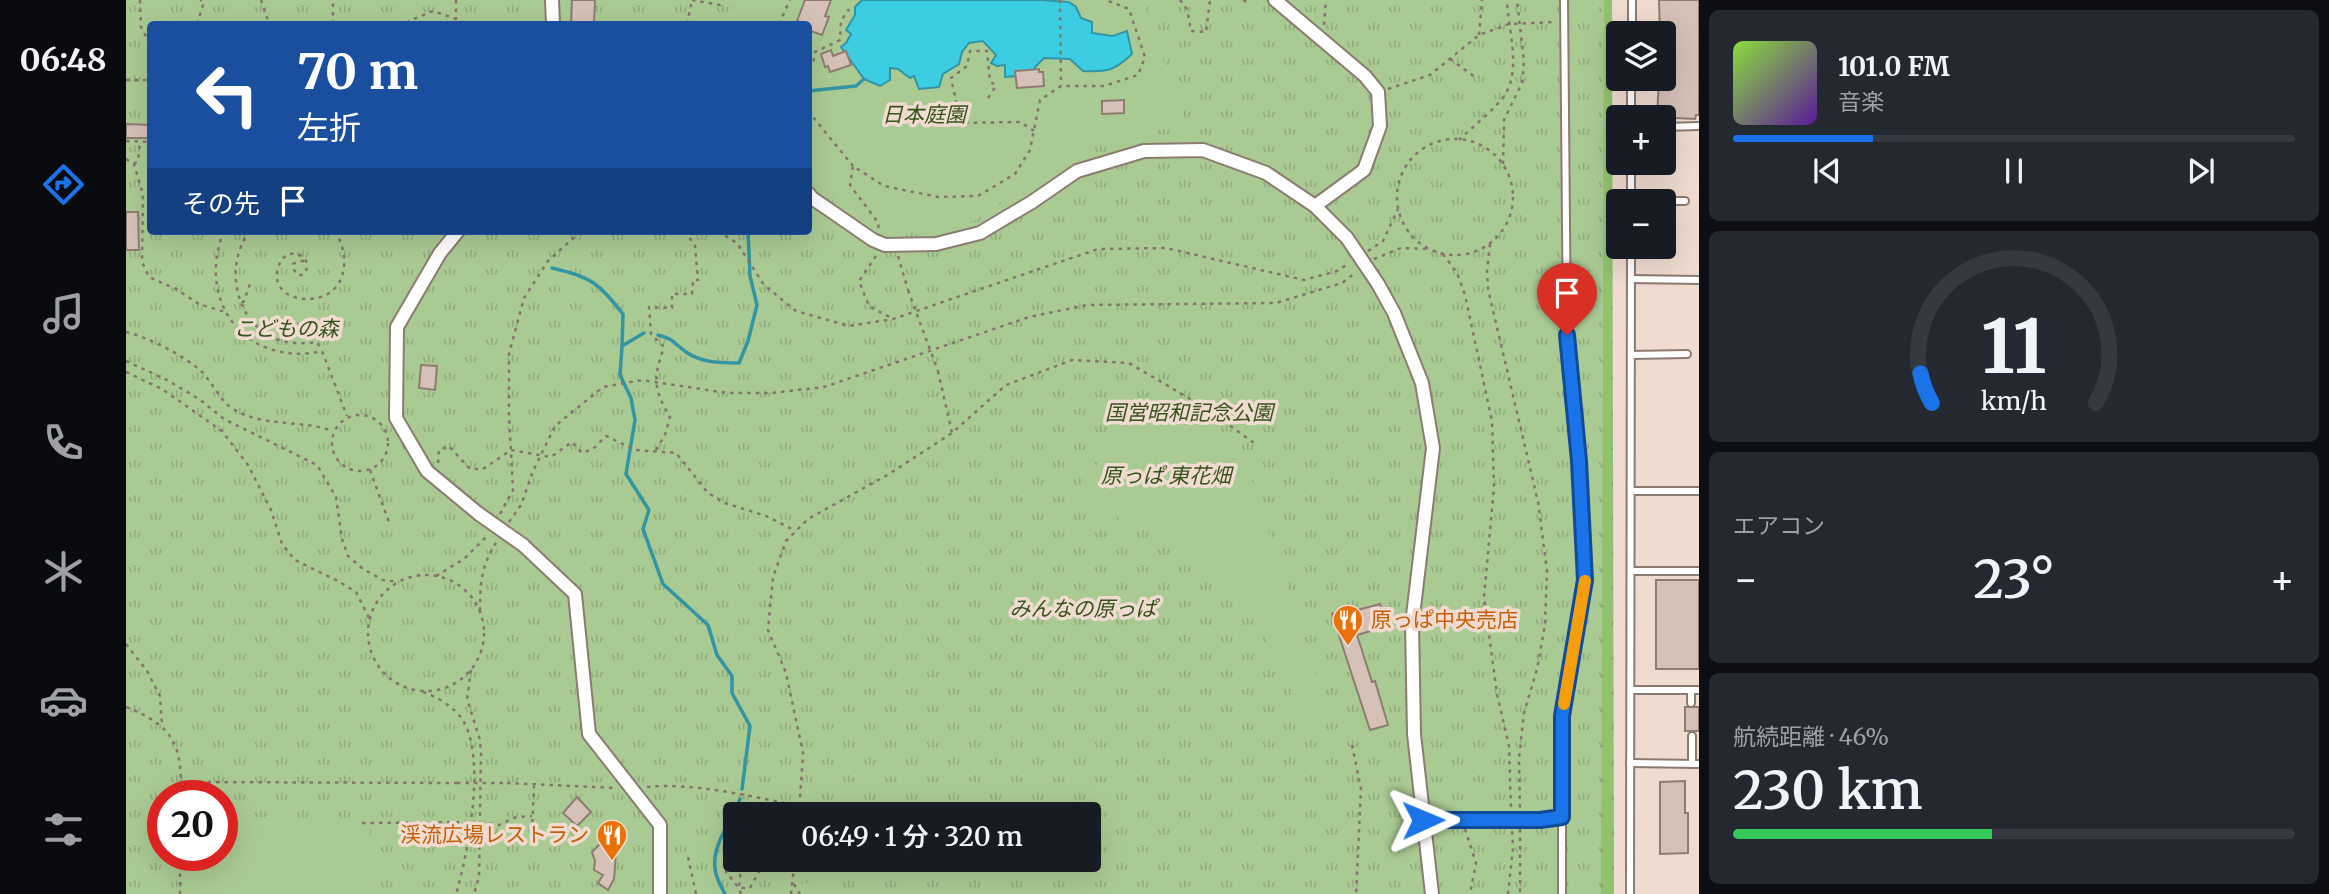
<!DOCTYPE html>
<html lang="ja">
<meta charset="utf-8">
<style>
body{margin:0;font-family:Merriweather,"Noto Sans JP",serif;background:#242831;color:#f1f3f6;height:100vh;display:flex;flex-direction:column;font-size:26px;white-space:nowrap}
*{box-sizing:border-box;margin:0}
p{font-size:23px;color:#9ea1a6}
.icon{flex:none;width:38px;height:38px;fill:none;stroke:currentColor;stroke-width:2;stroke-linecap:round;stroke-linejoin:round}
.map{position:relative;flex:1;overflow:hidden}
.details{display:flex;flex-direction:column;gap:10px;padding:10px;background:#0d0f14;width:630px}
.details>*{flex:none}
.top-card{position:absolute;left:21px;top:21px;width:665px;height:214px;border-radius:7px;box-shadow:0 7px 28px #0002;background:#1a4fa0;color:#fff;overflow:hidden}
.buttons{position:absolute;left:1480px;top:21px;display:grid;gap:14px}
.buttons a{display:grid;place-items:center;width:70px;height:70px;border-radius:7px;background:#171b24;box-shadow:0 7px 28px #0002;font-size:35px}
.speed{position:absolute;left:21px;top:780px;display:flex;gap:14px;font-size:35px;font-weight:700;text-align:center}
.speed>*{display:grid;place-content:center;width:91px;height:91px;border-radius:50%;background:#171b24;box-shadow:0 7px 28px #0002;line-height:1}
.speed .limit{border:10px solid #d22;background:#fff;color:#111}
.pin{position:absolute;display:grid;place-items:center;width:60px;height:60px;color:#fff;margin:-72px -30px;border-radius:50% 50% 50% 0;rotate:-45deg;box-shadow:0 0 7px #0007}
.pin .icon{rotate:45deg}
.me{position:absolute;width:77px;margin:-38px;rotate:89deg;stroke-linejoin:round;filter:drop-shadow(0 0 5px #0008)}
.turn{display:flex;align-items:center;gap:24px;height:147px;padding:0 35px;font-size:32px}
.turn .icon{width:91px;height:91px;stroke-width:2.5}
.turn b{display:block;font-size:49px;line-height:60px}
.then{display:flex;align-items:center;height:66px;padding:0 35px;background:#0003;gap:14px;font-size:26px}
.big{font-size:52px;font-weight:600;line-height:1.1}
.details .card{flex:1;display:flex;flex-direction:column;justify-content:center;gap:10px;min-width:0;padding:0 24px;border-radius:10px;background:#242831}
.details .dial{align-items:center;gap:0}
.dial svg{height:182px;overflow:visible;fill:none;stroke:#363941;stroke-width:7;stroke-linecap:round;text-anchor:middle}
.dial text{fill:#f1f3f6;stroke:none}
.song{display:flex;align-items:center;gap:21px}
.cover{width:84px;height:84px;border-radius:10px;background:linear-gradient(135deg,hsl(90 70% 55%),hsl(270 70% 35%))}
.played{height:7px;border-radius:4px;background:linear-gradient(90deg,#1a73e8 25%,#363941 25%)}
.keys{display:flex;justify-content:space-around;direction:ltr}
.heat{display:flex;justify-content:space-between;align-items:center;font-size:38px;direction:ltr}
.charge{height:10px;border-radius:5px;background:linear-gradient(90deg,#34c759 46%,#363941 0)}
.trip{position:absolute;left:597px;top:802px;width:378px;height:70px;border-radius:7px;background:#171b24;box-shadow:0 7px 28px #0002;font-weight:600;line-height:70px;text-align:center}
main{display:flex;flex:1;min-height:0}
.dock{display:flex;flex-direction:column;width:126px;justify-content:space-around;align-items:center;background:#090b0e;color:#9ea1a6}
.dock .icon{width:49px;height:49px}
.dock .current{color:#1a73e8}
.dock b{font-size:32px;color:#f1f3f6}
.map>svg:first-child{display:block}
.forest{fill:url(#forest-firs)}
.park{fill:url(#park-tufts);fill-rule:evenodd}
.garden{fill:#aaca93}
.water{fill:#3ccde3;stroke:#3295a4;stroke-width:2}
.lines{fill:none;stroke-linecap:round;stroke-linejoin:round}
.stream{stroke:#3295a4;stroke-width:3.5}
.building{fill:#d6c1b8;stroke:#8e7c73;stroke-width:2}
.lane-casing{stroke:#8c7b70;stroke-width:10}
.street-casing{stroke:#8c7b70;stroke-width:16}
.path{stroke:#84766f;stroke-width:2.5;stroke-dasharray:3.5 5;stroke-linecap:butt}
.lane{stroke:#fff;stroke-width:6}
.street{stroke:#fff;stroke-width:12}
.lane-bridge-casing{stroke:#8c7b70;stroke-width:10;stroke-linecap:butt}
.street-bridge-casing{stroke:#8c7b70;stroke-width:16;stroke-linecap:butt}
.path-bridge{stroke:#84766f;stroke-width:2.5;stroke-dasharray:3.5 5;stroke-linecap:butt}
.lane-bridge{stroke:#fff;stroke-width:6}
.street-bridge{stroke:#fff;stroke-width:12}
.route-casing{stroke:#114b97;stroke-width:18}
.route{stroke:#1a73e8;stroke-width:12}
.slow{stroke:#f59e0b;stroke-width:12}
.labels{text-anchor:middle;stroke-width:7;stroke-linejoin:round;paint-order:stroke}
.park-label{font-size:21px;font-style:italic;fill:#35531a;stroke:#efdbd0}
.food-label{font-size:21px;fill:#c56008;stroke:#efdbd0;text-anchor:start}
</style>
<main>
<nav class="dock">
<b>06:48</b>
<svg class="icon current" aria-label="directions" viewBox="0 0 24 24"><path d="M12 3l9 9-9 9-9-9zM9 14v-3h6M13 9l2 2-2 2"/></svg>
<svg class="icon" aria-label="music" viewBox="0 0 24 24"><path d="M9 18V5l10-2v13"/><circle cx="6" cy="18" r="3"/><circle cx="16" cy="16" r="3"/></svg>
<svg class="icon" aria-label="phone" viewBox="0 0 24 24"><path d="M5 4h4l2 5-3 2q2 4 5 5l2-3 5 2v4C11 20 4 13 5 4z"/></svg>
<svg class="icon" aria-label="climate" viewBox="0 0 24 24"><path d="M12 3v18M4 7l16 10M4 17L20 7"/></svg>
<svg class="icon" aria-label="car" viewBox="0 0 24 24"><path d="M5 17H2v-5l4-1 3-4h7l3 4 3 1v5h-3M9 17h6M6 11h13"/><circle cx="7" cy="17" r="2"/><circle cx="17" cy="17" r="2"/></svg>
<svg class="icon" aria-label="filters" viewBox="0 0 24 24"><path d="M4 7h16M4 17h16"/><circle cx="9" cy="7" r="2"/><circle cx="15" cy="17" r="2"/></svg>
</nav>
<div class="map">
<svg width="1573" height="894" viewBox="0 0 1573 894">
<defs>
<pattern id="forest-firs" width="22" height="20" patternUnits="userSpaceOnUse" patternTransform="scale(1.75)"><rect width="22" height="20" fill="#93c26f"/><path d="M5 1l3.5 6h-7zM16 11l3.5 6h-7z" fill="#7ea65f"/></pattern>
<pattern id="park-tufts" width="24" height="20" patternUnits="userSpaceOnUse" patternTransform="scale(1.75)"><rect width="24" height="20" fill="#aaca93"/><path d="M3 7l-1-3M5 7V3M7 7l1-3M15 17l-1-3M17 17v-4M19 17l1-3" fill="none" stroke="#92ad7e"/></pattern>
</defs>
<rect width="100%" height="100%" fill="#efdbd0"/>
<!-- forest -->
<path class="forest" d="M1448,0H1486L1488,894H1457Z"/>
<!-- park -->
<path class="park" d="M0,0H1478L1475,894H0ZM24,24H682V231H24ZM37,796H96V856H37ZM609,814H962V859H609Z"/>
<!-- garden -->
<g class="garden">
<path d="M621,0H1017L1060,125L975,140L937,159L850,220L807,231L768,232L731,216L703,193L683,167L682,24H608Z"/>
<path d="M1037,409L1068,422L1107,453L1123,472L1204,716L1183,721L1160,681L1129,617L1055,544L1011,528L966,502L956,483C981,452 1000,426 1037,409Z"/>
<path d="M96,818L242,820L252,894H86L87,856H96Z"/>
<path d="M693,881L708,894H670L675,884Z"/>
</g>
<!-- water -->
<path class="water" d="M736,0H914L943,2L950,7L955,18L966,22V33L987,36L1001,31L1006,54C988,71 982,72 957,71L944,59L918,58L909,67L908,75L879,77V65L871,66L865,63L870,55L857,41L843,43L836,52L833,64L817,74L813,87L793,89L788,76L784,78L772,69L764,68V80L754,86L738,79L715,47L720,43L725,34L720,30L729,15V7Z"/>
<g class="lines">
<!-- stream -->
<g class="stream">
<path d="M682,91L730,86L738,79"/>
<path d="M426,268C466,277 472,283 497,314L496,346"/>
<path d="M518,333L496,346L494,375L505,398L509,420L500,474L523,510L517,529L537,584L582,625L591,655L606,676V693L624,726L616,789"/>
<path d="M532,335C546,338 549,344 560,352C576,363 594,363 613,363L622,341L631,305L624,276L622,231"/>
<path d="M599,894C595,886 589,876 589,868C586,844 606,821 614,799"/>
</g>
</g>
<!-- building -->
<g class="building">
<path d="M446,0H469L468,24H445Z"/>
<path d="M679,0H705L699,16L703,17L696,35L682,30V24L671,21Z"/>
<path d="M1533,0H1573V115H1570L1569,119L1531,117L1533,79H1538V33H1534Z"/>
<path d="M705,50L707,56L720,51L725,65L704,72L702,66L699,67L695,54Z"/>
<path d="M913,69V72H917L918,86L891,88L889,71Z"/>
<path d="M998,100V113L976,114V101Z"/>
<path d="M0,124L24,125V138H0Z"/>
<path d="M0,212H12L13,250H0Z"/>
<path d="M295,365L311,366L309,390L293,388Z"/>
<rect x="1530" y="580" width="43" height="89"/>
<path d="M1254,604L1261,626L1231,635L1246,682L1249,681L1262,725L1244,730L1206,614L1223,609L1224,612Z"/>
<rect x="1559" y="707" width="14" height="24"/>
<path d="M1559,781V813H1562V853L1534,854V782Z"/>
<path d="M451,797L465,812L451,826L437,813Z"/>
<path d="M477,841L482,846L487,844L490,852L488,879L482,890L472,883L477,875L468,870L469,861L466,852Z"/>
</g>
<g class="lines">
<!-- lane casing -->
<g class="lane-casing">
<g id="lane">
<path d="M1506,33V0"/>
<path d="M1505,117V79"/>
<path d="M1538,127L1573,126"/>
<path d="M1505,201H1559"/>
<path d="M1505,201V163"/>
<path d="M1505,279L1573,280"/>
<path d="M1505,355L1561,354"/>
<path d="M1505,491H1573"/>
<path d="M1505,571H1573"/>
<path d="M1505,690H1573"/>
<path d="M1565,690V703"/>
<path d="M1566,736V764"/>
<path d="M1504,763L1573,764"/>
<path d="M1297,820H1364"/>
<path d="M1414,820L1436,817"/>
<path d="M1436,894V716L1459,581L1453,462L1441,335L1438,0"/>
<path d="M1504,894L1505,247"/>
</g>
</g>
<!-- street casing -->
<g class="street-casing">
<g id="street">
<path d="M426,0L427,24"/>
<path d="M1149,0L1239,76L1252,92L1254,126L1238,170L1189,206"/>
<path d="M682,193L686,198L747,240L759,245L810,244L854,233L906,202L951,171L1018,151L1077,150L1140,173L1189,206L1221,238"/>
<path d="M332,231L314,253L271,327L270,418L301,471L353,514"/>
<path d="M1252,284L1268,313L1296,383L1307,448L1286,624L1288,734L1306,894"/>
<path d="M397,545L449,594L463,734L534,825V894"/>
</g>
</g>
<!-- path -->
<g class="path">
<path d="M14,0L15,27L24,44"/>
<path d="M135,0L143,24"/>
<path d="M330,0V18"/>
<path d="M566,0L594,5L597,0"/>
<path d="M934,0L935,86"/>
<path d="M1054,0L1061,9L1065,31L1080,32L1084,0"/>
<path d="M1117,0L1121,2L1123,0"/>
<path d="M71,24L78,2L74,0"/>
<path d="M207,24V0"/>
<path d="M282,24L283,21L307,11L330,19L333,24"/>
<path d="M561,24L566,0"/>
<path d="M653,24L664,0"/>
<path d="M1198,25L1200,0"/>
<path d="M1353,35L1356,0"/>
<path d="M1324,59L1349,77"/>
<path d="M682,67L687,64L689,52L714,40L715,21L723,9"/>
<path d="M0,80H24"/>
<path d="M1262,89L1304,75L1353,35L1383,24L1429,22"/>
<path d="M862,98L870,86L864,81L861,51H844L841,66L825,78L830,101L828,123L894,122L908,131"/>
<path d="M682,111L727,166"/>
<circle cx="1329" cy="197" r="58"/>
<path d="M1333,140C1346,127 1371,108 1380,93C1395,66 1382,29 1381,0"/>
<path d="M0,141L24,142"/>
<path d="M0,159L8,164L17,195L16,262L23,277L50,289L73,304L99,312"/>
<path d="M8,164L12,161L14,141"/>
<path d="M1377,164L1378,120L1396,83L1398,62L1391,0"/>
<path d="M752,228L753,224L724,185L727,166L758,186L812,197L852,196L889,174L904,150L914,100L935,86H978L1012,75L1019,57L1003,9L980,0"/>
<path d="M98,231C69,301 120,368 196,351L221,416"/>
<path d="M124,231C97,265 109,325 153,340C166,344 178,344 191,342L195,350"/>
<path d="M592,231L611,243L638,285L670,311L723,326L767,319L972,249L1040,248L1178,280L1211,271L1222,264"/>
<path d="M1364,244L1361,271L1362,289L1412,502L1421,571L1419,625L1411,669L1398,713L1393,758L1394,812"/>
<path d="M1242,251L1257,241L1272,209"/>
<path d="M1317,254L1331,273L1339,295L1366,421L1368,487L1358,597L1371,694L1383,746L1385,810"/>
<path d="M750,256L733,281L743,306L767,319"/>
<path d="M772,256L782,290"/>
<path d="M1248,259L1275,248L1302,249"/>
<path d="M178,261H173L167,264L168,270L172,275H177C192,258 160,240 152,268C143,299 187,307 206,291C223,277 221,247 208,231"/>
<path d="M116,303L118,301L124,284"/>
<path d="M0,332C22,337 59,356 76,372C86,382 92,397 103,406C132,428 174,419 207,431"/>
<path d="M0,361L41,380L73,399L98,419L191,465L210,497L216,539L222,556L237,569L257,580L273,582"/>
<path d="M812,371L826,433"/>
<path d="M0,372L36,389L96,431L122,465L145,510L156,544L169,560L212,581L230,592L243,618"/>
<circle cx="234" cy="443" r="28"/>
<path d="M530,450L539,435L544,417C527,388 527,379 538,347L525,334L523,307L546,308V294H566L567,280H572L569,246L559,231"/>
<path d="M312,463L313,450L323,446L344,469H357L385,450L425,457L446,442L456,453L467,449L480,436L510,450L550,453L582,493L599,503L640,516L670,531"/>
<path d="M244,470L263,522"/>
<path d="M374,514L387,490L383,415V354L398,298L422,261L455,231"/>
<path d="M383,522L395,505L407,471L429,426L477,387L516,380L601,393H646L698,387L903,317L961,305L1150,303L1216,283L1229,273"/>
<circle cx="300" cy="633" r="58"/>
<path d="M310,576L338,559L362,535"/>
<path d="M354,611C354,585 355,565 370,543"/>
<path d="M0,644L21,671L34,696L36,725"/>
<path d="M345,670L341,699L354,740L355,753L353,877L348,894"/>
<path d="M297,692C311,697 327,706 336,719C361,756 342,854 330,894"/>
<path d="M0,707C49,726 56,746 55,796"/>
<path d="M1226,745L1235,789L1230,894"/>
<path d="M56,782L331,783"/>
<path d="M381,783L490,788"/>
<path d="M521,787C565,782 629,797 673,806"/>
<path d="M631,814L634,798"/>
<path d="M673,814L677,753L660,673L642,630L647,577L660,541L682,519L763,474L826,433L880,385L946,360L1003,363L1078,407L1128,443"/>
<path d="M236,823L354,822L373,825L390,817L406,816"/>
<path d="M1339,829L1350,863L1344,894"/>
<path d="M1394,829V894"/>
<path d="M406,831L408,786"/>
<path d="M609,839L602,845L600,872L613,888H624L635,868L649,859"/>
<path d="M562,857L570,894"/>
<path d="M668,884L674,894"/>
<path d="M54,894V856"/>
<path d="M615,894L613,888L616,859"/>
<path d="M665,894L669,859"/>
<path d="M1382,894L1387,848L1386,828"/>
</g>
<!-- lane -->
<use href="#lane" class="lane"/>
<!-- street -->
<use href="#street" class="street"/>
<!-- lane-bridge casing -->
<g class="lane-bridge-casing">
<path id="lane-bridge" d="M1364,820H1414"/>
</g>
<!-- street-bridge casing -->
<g class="street-bridge-casing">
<g id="street-bridge">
<path d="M1221,238L1252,284"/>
<path d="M353,514L397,545"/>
</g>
</g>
<!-- path-bridge -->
<g class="path-bridge">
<path d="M782,290L812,371"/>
<path d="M331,783H381"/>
</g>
<!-- lane-bridge -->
<use href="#lane-bridge" class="lane-bridge"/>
<!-- street-bridge -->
<use href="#street-bridge" class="street-bridge"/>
</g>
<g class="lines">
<!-- route casing -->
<g class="route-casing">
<path id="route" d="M1297,820H1414L1436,817V716L1459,580L1453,461L1441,335"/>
</g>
<!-- route -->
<use href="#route" class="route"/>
<!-- slow -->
<path class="slow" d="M1438,704L1459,581"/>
</g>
<!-- icons -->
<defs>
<g id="restaurant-pin" transform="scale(1.575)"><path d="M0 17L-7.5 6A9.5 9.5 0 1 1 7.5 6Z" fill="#e8710a" stroke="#efdbd0"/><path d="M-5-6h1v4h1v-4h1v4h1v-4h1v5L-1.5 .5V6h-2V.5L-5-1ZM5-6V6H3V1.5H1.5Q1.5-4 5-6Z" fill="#fff"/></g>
</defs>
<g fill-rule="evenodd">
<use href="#restaurant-pin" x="1222" y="620"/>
<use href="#restaurant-pin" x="486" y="835"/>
</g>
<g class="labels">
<!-- park labels -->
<g class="park-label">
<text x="798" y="122">日本庭園</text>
<text x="160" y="336">こどもの森</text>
<text x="1063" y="420">国営昭和記念公園</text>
<text x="1040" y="483">原っぱ 東花畑</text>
<text x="957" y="616">みんなの原っぱ</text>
</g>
<!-- food labels -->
<g class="food-label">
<text x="1245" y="627">原っぱ中央売店</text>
<text x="463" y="842" text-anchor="end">渓流広場レストラン</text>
</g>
</g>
</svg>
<div class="buttons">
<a><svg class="icon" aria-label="layers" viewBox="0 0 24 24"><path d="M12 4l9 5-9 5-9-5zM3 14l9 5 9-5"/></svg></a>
<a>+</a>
<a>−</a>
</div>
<div class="speed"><div class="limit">20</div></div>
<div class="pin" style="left:1441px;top:335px;background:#d93025"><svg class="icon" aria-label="arrive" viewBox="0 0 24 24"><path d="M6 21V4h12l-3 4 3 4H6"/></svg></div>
<svg class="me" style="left:1297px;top:820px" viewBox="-20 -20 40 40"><path d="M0-17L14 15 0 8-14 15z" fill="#1a73e8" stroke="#fff" stroke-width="4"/></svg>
<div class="trip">06:49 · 1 分 · 320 m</div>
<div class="top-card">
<div class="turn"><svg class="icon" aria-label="left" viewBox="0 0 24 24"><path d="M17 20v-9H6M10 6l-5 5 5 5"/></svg><div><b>70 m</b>左折</div></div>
<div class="then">その先<svg class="icon" aria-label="arrive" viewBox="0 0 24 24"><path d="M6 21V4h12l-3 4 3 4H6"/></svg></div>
</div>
</div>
<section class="details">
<div class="card">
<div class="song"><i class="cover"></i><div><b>101.0 FM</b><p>音楽</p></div></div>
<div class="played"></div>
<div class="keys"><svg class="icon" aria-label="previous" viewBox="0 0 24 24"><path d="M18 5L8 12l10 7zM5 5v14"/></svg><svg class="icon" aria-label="pause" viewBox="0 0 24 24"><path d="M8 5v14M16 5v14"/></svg><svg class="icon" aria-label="next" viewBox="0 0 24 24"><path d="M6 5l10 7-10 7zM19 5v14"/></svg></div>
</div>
<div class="card dial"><svg viewBox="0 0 100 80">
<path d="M14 69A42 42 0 1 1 86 69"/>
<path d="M14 69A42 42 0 0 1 9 56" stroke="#1a73e8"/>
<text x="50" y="56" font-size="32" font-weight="700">11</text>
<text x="50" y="72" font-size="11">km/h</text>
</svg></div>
<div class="card"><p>エアコン</p>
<div class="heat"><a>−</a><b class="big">23°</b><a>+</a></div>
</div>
<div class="card"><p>航続距離 · 46%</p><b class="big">230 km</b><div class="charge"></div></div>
</section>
</main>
